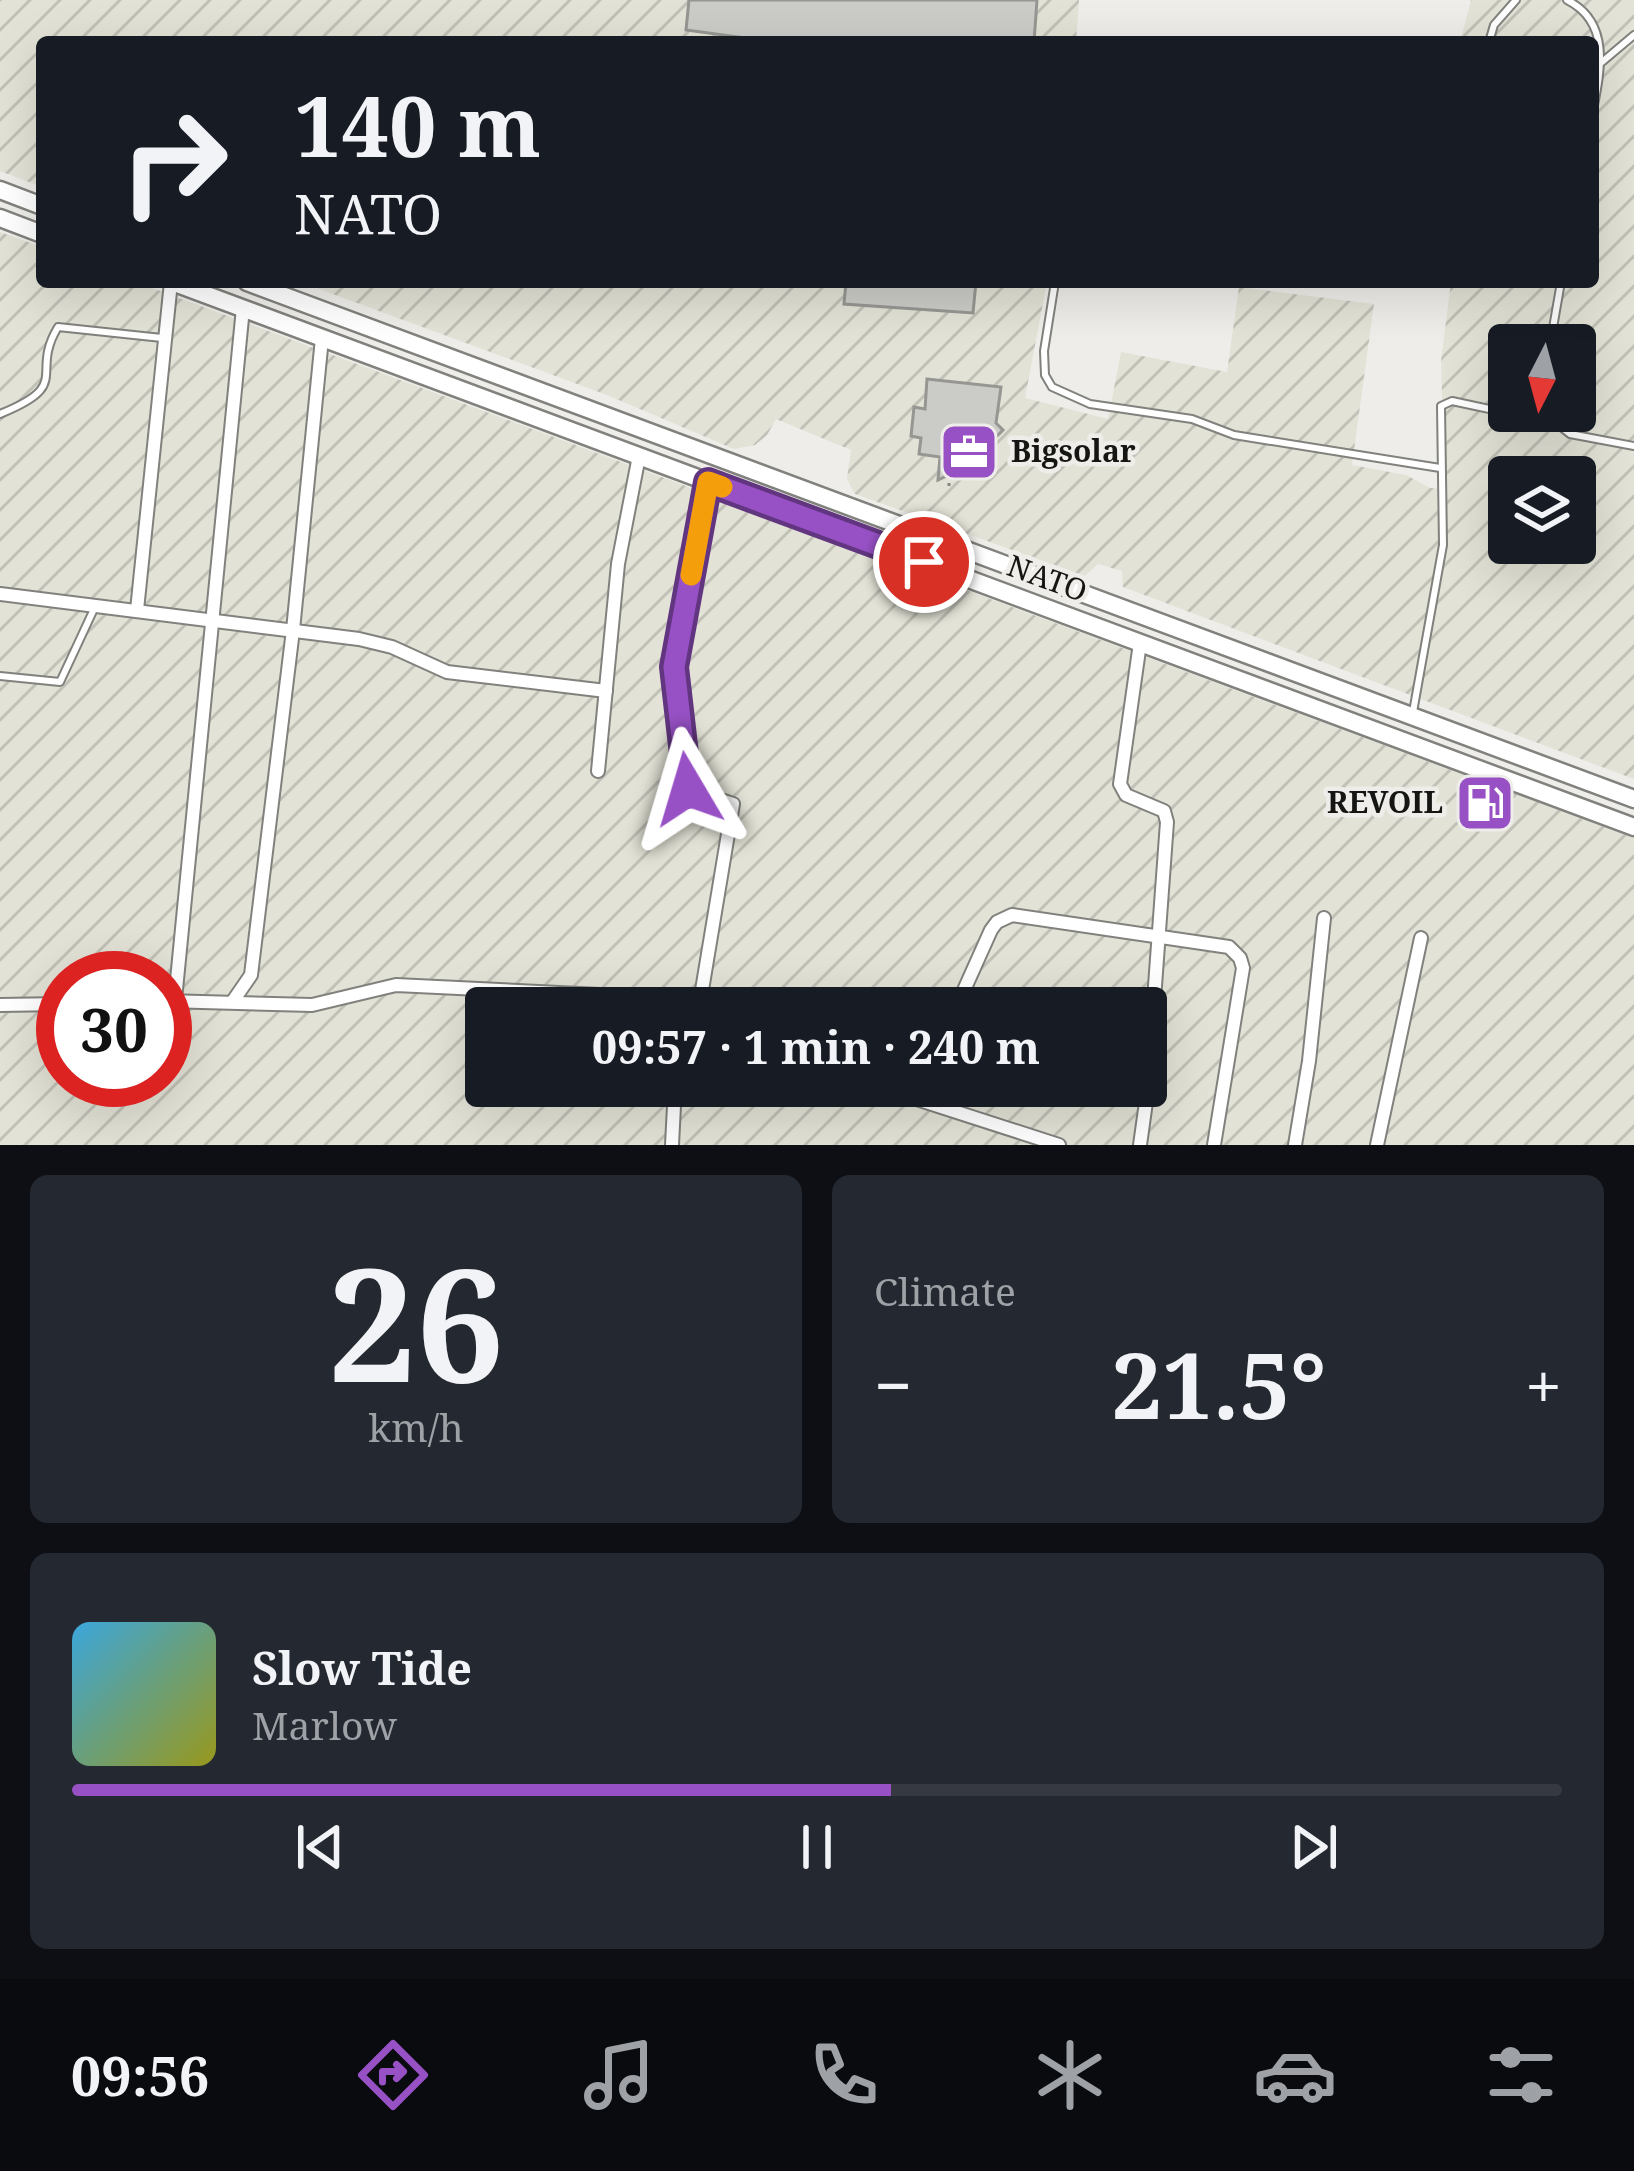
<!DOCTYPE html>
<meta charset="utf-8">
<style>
body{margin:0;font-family:"Noto Serif",serif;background:#242831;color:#f1f3f6;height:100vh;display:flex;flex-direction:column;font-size:45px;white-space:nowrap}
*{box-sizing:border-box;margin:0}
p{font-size:39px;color:#9ea1a6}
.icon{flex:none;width:66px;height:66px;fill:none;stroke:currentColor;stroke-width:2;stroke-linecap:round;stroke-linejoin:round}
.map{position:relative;height:1145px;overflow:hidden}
.panel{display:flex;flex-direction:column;gap:30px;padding:30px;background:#0d0f14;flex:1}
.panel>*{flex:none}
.top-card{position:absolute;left:36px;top:36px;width:1563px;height:252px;border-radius:12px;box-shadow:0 12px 48px #0002;background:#171b24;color:#f1f3f6;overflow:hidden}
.needle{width:78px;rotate:186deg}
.buttons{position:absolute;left:1488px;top:324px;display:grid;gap:24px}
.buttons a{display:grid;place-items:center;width:108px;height:108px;border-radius:12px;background:#171b24;box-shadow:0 12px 48px #0002;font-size:60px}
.speed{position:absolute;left:36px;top:951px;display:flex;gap:24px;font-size:60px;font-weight:700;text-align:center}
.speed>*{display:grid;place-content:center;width:156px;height:156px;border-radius:50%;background:#171b24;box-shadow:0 12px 48px #0002;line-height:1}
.speed .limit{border:18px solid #d22;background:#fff;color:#111}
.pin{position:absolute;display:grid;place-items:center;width:102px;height:102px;color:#fff;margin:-51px;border:6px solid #fff;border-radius:50%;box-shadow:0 3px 12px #0007}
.me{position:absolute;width:132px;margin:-66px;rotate:353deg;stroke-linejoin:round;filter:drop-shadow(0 0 9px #0008)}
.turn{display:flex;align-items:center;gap:42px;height:252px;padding:0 60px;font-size:54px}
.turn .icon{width:156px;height:156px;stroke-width:2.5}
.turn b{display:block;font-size:84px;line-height:102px}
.big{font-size:90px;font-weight:700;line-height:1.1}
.panel .widget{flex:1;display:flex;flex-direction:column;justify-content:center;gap:18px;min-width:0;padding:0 42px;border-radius:18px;background:#242831}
.panel .dial{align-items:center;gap:0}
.dial b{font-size:156px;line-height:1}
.song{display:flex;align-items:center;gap:36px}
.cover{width:144px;height:144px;border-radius:18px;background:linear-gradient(135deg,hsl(200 70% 55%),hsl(60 70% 35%))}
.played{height:12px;border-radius:6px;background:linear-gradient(90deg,#9751c5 55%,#363941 55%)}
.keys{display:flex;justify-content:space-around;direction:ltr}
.heat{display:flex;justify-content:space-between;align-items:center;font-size:66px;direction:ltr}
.panel .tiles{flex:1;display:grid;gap:30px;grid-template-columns:1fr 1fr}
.widget:last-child{grid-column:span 2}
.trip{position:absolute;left:465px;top:987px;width:702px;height:120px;border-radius:12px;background:#171b24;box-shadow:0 12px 48px #0002;font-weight:700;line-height:120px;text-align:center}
.menu{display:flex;height:192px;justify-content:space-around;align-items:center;background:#090b0e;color:#9ea1a6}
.menu .icon{width:84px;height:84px}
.menu .active{color:#9751c5}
.menu b{font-size:54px;color:#f1f3f6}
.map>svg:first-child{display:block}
.industrial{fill:url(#industrial-furrows);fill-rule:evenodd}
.building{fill:#cbcbc7;stroke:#969692;stroke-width:3}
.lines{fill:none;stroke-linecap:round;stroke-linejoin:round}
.lane-casing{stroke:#81817d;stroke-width:10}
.street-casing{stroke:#81817d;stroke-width:16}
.secondary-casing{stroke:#81817d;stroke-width:21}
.path{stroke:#868582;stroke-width:3;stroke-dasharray:3 9;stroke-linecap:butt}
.lane{stroke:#fff;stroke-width:6}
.street{stroke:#fff;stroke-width:12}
.secondary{stroke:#fff;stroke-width:16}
.route-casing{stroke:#623580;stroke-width:30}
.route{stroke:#9751c5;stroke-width:21}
.slow{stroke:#f59e0b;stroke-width:21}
.labels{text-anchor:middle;stroke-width:9;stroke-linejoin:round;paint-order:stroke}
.poi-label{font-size:30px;font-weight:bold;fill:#151513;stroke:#eeede9;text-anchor:start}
.street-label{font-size:30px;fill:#151513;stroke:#eeede9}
</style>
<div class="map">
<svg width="1634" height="1145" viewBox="0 0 1634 1145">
<defs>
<pattern id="industrial-furrows" width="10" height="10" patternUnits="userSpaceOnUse" patternTransform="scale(3)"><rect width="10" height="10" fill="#e3e2d6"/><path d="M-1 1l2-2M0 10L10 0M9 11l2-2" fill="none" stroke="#c2c1b7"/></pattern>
</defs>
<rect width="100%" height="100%" fill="#eeede9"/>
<!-- industrial -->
<g class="industrial">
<path d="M0,0H1079L1076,42H42V187L0,171Z"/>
<path d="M1471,0H1634V779L1123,587L1122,571L1098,564L1085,576L855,494L847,479L851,450L776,419L767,435L755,445L734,449L607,395L300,282H1047L1025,398L1108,419L1121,352L1227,372L1239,287L1374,304L1352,465L1406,475L1430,488L1445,489L1441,361L1451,282H1593V42H1460ZM1509,345H1575V411H1509ZM1509,477H1575V543H1509Z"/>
<path d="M0,232L42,247V282H136L1634,838V1145H0ZM63,978H165V1080H63ZM486,1008H1146V1086H486Z"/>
</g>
<!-- building -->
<g class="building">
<path d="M689,0H1037L1034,42H776L686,30Z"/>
<path d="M846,282H976L973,313L844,304Z"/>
<path d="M927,379L1001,387L996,423L1003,430L995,438L991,473L959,470L938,480L940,457L919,454L921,438L911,436L914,407L925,409Z"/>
</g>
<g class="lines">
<!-- lane casing -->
<g class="lane-casing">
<g id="lane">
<path d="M1567,0C1611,22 1601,70 1593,110"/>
<path d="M1489,42L1494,25L1516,0"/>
<path d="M1602,62L1634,35"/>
<path d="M1055,282L1044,351L1045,375L1052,387L1090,404L1192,419L1234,435L1440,468"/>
<path d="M1550,345L1561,282"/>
<path d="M0,414C74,384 29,375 58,327L162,338"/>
<path d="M1536,419L1555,422L1570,434L1634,446"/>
<path d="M0,676L60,682L94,609"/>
<path d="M1413,712L1443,545L1441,406L1452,401L1536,419L1538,411"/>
</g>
</g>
<!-- street casing -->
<g class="street-casing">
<g id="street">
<path d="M0,594L359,639L392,647L447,672L606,691"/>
<path d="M137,610L171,282"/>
<path d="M598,771L618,564L639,456"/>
<path d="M175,1000L243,308"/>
<path d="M165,1001L312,1005L396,985L621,996L675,1008"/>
<path d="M233,1001L251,975L293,630L322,338"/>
<path d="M0,1005L63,1004"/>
<path d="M699,1008L733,804L688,789L674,667L708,482"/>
<path d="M956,1008L991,930L997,922L1012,915L1229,947L1240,958L1243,968L1214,1145"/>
<path d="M876,1086L1059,1145"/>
<path d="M672,1145L675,1086"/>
<path d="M1140,1145L1147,1095L1167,822L1164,811L1126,795L1120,784L1140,643"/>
<path d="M1295,1145L1309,1061L1324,918"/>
<path d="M1377,1145L1421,938"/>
</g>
</g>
<!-- secondary casing -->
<g class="secondary-casing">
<g id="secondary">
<path d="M0,190L42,206"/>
<path d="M0,218L42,234"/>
<path d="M172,282L1634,827"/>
<path d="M247,282L1634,799"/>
</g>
</g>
<!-- path -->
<path class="path" d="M949,486V475"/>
<!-- lane -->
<use href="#lane" class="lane"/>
<!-- street -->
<use href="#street" class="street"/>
<!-- secondary -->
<use href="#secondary" class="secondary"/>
</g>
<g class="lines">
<!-- route casing -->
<g class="route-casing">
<path id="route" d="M688,789L674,667L708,482L924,562"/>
</g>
<!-- route -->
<use href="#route" class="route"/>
<!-- slow -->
<path class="slow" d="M691,575L708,482L722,487"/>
</g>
<!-- icons -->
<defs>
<g id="office-square" transform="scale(3)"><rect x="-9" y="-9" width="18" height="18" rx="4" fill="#9751c5" stroke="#eeede9"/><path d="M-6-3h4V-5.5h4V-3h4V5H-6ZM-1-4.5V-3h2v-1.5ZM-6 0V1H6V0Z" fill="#fff"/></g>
<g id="fuel-square" transform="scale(3)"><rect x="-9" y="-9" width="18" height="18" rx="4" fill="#9751c5" stroke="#eeede9"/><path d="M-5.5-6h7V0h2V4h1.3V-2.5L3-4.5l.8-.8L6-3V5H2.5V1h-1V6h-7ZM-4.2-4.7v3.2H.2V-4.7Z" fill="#fff"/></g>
</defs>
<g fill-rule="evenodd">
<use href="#office-square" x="969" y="452"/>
<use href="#fuel-square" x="1485" y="803"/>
</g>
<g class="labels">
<!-- poi labels -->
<g class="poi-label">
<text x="1011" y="462">Bigsolar</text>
<text x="1443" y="813" text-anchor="end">REVOIL</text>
</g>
<!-- street labels -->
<g class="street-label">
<text transform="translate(1047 579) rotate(20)" y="10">ΝΑΤΟ</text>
</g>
</g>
</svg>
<div class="buttons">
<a><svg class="needle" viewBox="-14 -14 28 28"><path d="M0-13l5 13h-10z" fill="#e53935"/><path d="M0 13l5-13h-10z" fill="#9ea1a6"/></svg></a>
<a><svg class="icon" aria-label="layers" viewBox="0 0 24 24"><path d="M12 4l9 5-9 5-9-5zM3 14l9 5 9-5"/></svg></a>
</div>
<div class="speed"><div class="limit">30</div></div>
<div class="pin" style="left:924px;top:562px;background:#d93025"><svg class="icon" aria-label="arrive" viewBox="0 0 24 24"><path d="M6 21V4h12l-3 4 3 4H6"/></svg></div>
<svg class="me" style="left:688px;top:789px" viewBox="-20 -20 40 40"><path d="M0-17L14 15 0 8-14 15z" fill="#9751c5" stroke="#fff" stroke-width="4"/></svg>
<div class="trip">09:57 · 1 min · 240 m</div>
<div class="top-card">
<div class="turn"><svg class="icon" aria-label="right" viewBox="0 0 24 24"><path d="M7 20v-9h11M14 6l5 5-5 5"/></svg><div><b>140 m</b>ΝΑΤΟ</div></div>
</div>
</div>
<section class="panel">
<div class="tiles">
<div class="widget dial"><b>26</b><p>km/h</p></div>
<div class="widget"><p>Climate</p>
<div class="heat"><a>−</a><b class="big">21.5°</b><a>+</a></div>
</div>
<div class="widget">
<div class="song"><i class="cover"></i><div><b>Slow Tide</b><p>Marlow</p></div></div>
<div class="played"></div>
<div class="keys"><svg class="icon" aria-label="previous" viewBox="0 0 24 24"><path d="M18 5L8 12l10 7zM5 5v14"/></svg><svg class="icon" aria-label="pause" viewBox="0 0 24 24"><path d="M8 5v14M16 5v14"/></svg><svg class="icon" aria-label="next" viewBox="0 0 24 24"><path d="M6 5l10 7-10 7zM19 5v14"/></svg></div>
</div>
</div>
</section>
<nav class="menu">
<b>09:56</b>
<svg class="icon active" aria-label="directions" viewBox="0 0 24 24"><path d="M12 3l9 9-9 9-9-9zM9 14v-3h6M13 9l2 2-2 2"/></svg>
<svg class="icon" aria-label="music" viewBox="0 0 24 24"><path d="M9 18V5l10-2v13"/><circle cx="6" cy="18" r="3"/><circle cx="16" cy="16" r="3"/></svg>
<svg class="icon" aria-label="phone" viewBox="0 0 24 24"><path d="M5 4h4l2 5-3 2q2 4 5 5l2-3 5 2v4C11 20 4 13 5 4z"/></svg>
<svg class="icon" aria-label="climate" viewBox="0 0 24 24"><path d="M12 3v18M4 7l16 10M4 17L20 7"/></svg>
<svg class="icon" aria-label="car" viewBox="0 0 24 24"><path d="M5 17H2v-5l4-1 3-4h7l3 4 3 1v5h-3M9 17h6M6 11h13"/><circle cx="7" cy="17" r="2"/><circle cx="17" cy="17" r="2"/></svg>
<svg class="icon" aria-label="filters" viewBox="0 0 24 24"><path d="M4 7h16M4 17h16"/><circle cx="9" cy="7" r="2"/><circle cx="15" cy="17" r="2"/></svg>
</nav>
